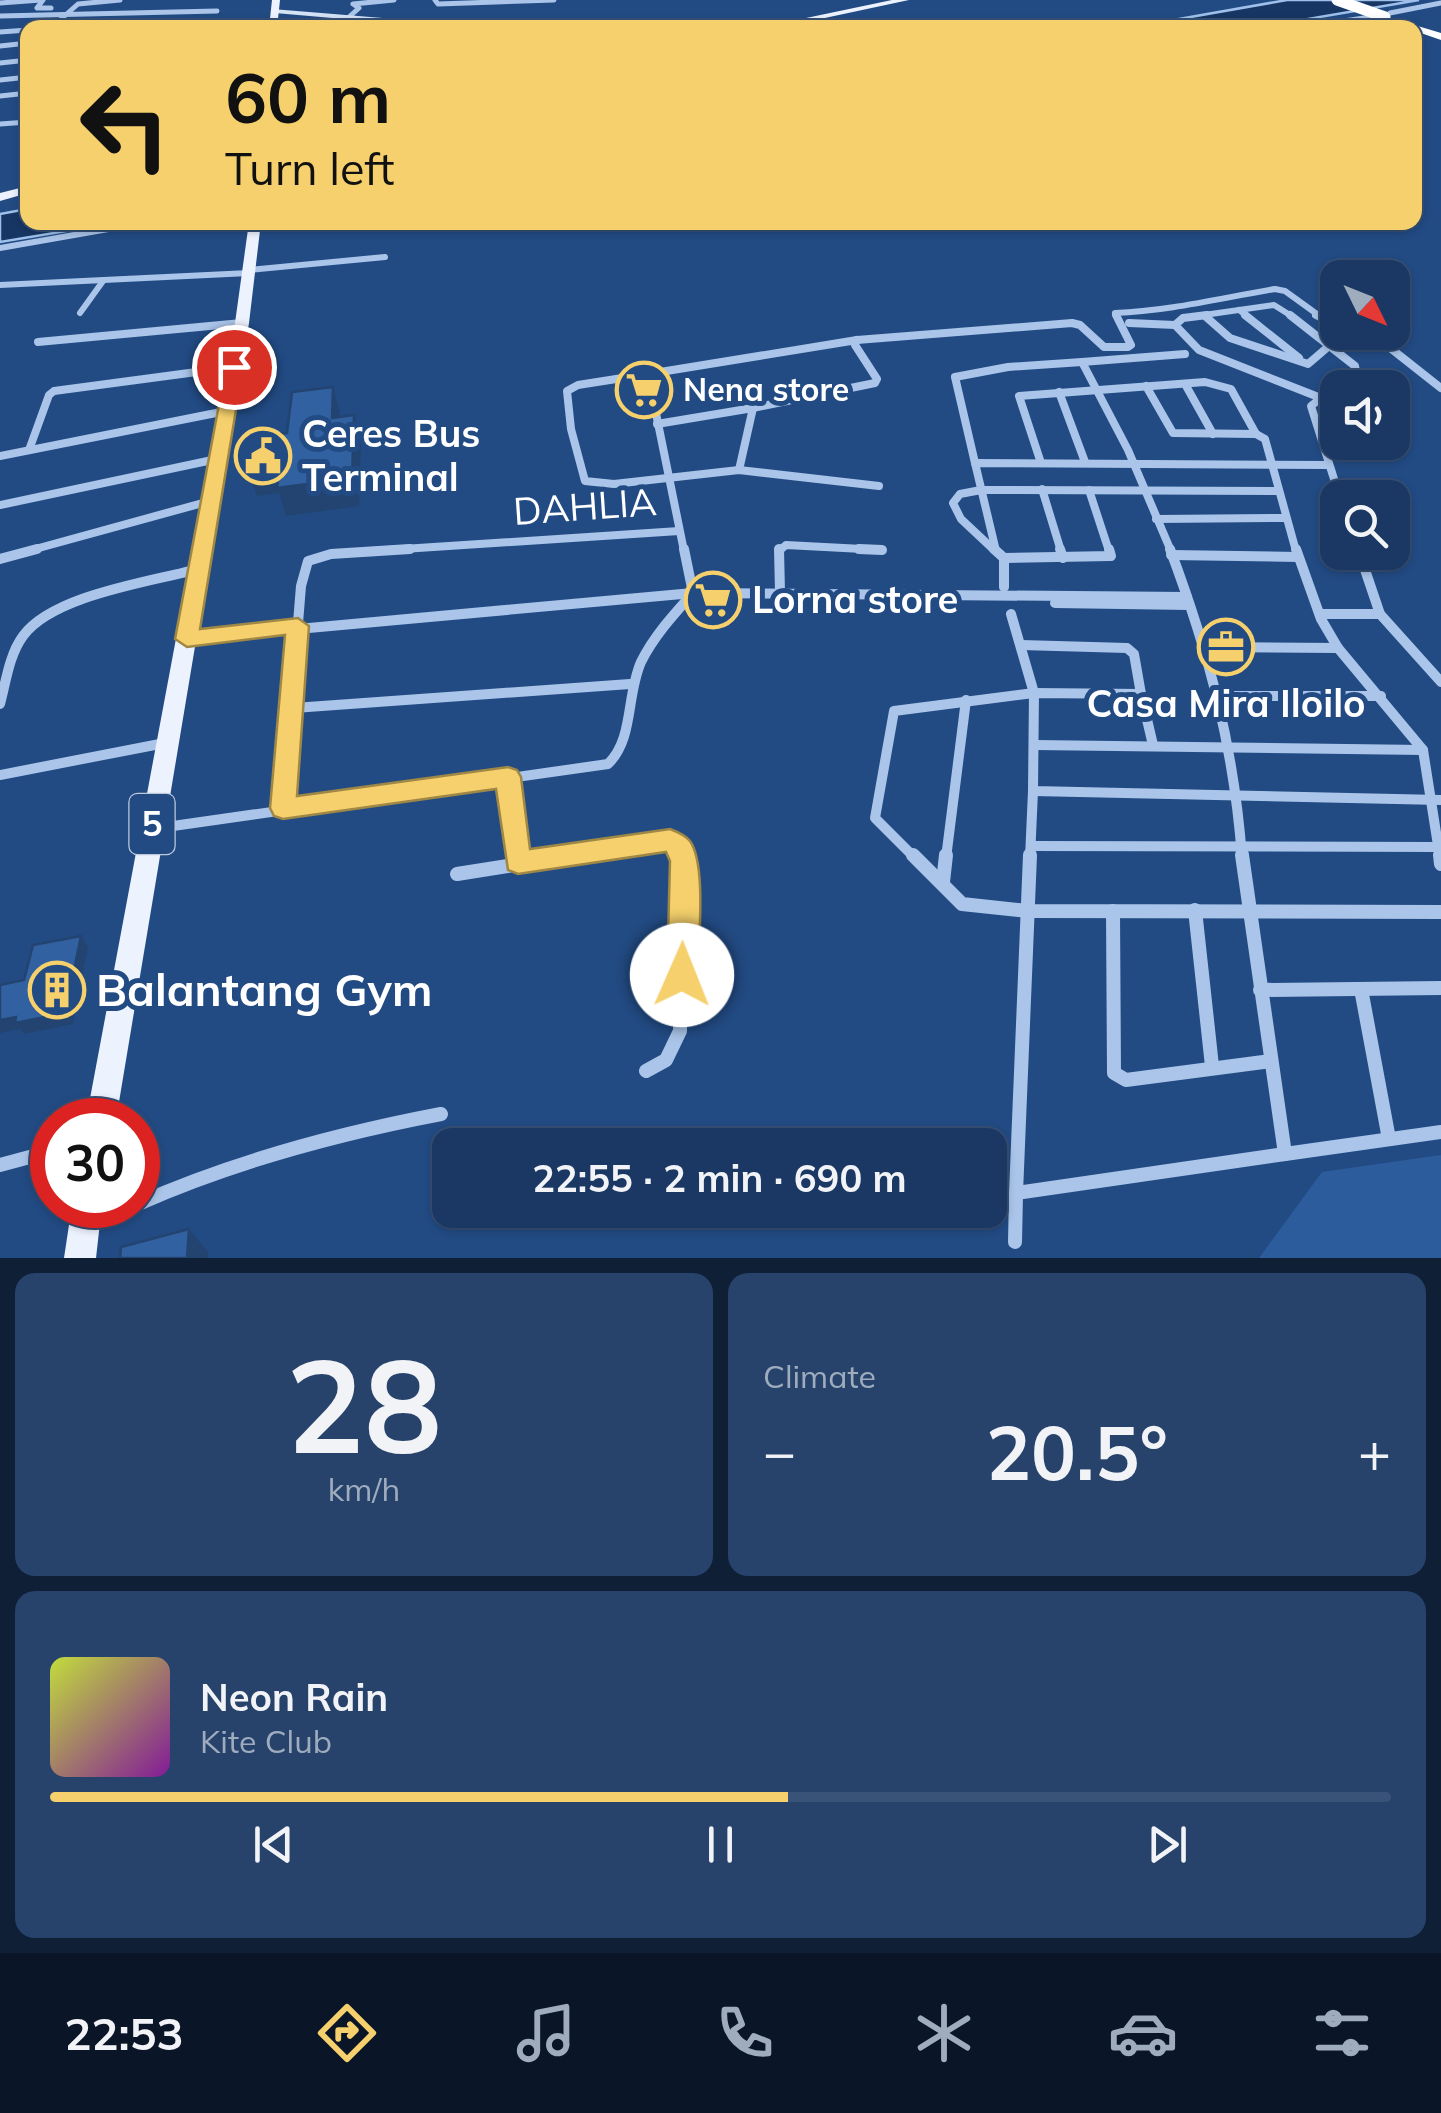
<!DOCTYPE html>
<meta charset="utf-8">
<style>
body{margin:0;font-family:Mulish,sans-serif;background:#27436c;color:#f1f3f6;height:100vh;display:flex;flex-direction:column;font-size:38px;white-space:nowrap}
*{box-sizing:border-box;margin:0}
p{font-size:32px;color:#9facbe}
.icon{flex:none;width:55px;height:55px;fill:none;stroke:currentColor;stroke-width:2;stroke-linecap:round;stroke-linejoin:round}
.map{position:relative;height:1258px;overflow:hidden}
.side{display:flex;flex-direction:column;gap:15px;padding:15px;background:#0e1f36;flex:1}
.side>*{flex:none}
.hud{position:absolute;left:20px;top:20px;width:1402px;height:210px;border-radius:20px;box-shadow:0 2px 8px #0004,0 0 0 2px #385278;background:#f5d06c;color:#111;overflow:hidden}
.needle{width:65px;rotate:133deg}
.fabs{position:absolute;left:1320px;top:260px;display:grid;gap:20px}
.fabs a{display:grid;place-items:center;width:90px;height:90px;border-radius:20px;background:#1a3863;box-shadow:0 2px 8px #0004,0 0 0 2px #385278;font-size:50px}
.speed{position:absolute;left:30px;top:1098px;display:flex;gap:20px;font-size:50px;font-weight:700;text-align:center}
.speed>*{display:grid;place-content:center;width:130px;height:130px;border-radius:50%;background:#1a3863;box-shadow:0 2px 8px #0004,0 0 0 2px #385278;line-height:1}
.speed .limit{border:15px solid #d22;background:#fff;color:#111}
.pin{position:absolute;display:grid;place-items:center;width:85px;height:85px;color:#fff;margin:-42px;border:5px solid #fff;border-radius:50%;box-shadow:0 2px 10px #0007}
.me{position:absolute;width:110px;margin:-55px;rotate:1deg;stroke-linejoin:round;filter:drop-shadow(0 0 8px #0008)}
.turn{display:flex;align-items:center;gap:35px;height:210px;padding:0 40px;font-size:45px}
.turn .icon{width:130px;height:130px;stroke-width:2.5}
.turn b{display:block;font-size:70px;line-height:85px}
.big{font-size:75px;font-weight:700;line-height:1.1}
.side .tile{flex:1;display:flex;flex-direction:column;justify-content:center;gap:15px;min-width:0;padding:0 35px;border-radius:20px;background:#27436c}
.side .dial{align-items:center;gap:0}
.dial b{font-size:130px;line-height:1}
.song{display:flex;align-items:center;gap:30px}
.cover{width:120px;height:120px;border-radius:15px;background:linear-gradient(135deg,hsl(70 70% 55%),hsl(290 70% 35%))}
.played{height:10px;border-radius:5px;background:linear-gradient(90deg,#f5d06c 55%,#385278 55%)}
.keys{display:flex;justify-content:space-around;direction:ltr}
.heat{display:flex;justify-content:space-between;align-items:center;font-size:55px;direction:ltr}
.side .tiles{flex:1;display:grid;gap:15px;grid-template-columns:1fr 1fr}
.tile:last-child{grid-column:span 2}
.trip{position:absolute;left:432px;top:1128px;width:575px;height:100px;border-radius:20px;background:#1a3863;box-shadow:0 2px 8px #0004,0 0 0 2px #385278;font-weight:700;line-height:100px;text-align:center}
.menu{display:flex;height:160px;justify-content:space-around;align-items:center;background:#0a1628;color:#9facbe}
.menu .icon{width:70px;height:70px}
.menu .current{color:#f5d06c}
.menu b{font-size:45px;color:#f1f3f6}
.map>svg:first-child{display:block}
.green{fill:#2c5c9c}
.water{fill:#173664;stroke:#9ec0ea;stroke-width:2.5}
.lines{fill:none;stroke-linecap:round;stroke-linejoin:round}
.street-far4{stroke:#aac5e9;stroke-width:5}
.street-far3{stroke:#aac5e9;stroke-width:6}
.street-far2{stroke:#aac5e9;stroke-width:8}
.street-far1{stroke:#aac5e9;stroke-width:10}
.street{stroke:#aac5e9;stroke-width:14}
.secondary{fill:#d5e3f7;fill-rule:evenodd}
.primary{fill:#edf3fe;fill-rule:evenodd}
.highway{fill:#fff;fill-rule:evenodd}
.highway-bridge{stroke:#fff;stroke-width:11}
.shaded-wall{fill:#234471}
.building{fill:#3261a2;stroke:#234471;stroke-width:2.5}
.route{fill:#f5d06c;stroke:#9f8746;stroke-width:2.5}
.labels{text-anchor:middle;stroke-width:10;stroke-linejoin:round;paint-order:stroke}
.far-poi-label{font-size:32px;font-weight:bold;fill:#fff;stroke:#224b84;text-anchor:start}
.shield{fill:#224b84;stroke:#bdc9da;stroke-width:2.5}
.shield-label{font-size:35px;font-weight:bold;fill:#fff}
.poi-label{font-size:38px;font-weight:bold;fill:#fff;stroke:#224b84;text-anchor:start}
.street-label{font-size:38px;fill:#fff;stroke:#224b84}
.near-poi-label{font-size:45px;font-weight:bold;fill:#fff;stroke:#224b84;text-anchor:start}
</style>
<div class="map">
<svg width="1441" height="1258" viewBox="0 0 1441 1258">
<rect width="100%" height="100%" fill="#224b84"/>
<!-- green -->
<path class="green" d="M1441,1155V1258H1259L1322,1172Z"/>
<!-- water -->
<g class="water">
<path d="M1287,0H1419L1261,27L1128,28Z"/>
<path d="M27,209L28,222L114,223L0,242V214Z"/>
</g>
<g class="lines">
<!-- street-far4 -->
<g class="street-far4">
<path d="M43,0L37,8H51"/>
<path d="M435,0L438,4L554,0"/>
<path d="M0,3L41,0"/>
<path d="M1390,13L1441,3"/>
<path d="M0,16L217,11"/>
<path d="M349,17L359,8L353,4L394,0"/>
<path d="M51,28L78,4L120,0"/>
<path d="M197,28L273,21"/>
<path d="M797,28L834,21L885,28"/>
<path d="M1296,28L1371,17"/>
<path d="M0,32L28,30"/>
<path d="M0,46L28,43"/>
<path d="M0,63L28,60"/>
<path d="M0,80L28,77"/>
<path d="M0,96L28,93"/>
<path d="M0,124L28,122"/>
</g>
<!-- street-far3 -->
<g class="street-far3">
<path d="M0,248L148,222"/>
<path d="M249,270L385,257"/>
<path d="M0,285L249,273"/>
<path d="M1239,310L1248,317"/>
<path d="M80,313L103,281"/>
<path d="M1117,317L1115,313C1169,311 1221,298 1275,289L1285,291L1321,317"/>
<path d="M1190,317L1274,305L1293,317"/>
</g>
<!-- street-far2 -->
<g class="street-far2">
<path d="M1207,315L1183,318L1175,325L1199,350L1321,398"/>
<path d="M1245,315L1299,358"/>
<path d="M1290,315L1355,366L1356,371L1321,398"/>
<path d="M1316,315L1338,326"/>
<path d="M1205,316L1230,338L1308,364L1329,346"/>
<path d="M1129,323L1175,325"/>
<path d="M1370,332L1441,388"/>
<path d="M38,342L242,323"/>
<path d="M1082,362L1185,354"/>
<path d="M648,374L578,385L567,391L571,429L585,481L614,484L739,470L879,486"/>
<path d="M1185,384L1213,434"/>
<path d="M1146,386L1173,433L1256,434"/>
<path d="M1059,392L1085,462"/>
<path d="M1321,398L1311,406L1340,498"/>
<path d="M657,424L753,408"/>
<path d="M29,450L49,395L54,391L234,367"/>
<path d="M0,456L226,411"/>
<path d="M975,463L955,377L1008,367L1082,362L1128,450L1171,551"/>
<path d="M1041,463L1019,396L1205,382L1231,389L1256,434L1265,439L1296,551"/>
<path d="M739,470L753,408L875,383L877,379L855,345L857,340"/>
<path d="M1042,489L1061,551"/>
<path d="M1089,490L1109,551"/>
<path d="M0,505L217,459"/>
<path d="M1156,519L1286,518"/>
<path d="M993,549L961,519L953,503L960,494L981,490L1278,491"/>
<path d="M28,551L210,501"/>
<path d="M372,551L679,531"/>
<path d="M684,551L648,374L857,340L1072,323L1080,325L1104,347H1128L1131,345L1116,315"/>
<path d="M779,551L786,545L882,550"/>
<path d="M996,551L975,463L1329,465"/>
</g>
<!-- street-far1 -->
<g class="street-far1">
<path d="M779,549L780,592"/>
<path d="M859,549L882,550"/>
<path d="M994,549L1004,558V587"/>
<path d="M1060,549L1063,558"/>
<path d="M1170,549C1209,653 1234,747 1242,858"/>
<path d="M1296,549L1321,619L1338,648L1423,750L1440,858"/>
<path d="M1359,552L1380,614L1441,682"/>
<path d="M1171,555L1298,557"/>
<path d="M1004,558L1111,556L1109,549"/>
<path d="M0,559L37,549"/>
<path d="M1055,603L1189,605"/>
<path d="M1011,614L1034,693L1033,791L1441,800"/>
<path d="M1320,614H1380"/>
<path d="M187,639L693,593L1187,597"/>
<path d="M1202,647L1338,648"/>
<path d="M1141,694L1153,745"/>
<path d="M1218,696H1381"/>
<path d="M0,704C6,682 9,655 23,636C53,595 150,582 198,569"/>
<path d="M294,708L630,684"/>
<path d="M1035,745L1423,750"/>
<path d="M0,775L165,743"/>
<path d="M508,777L518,858"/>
<path d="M283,808L301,586L308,561L331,554L410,549"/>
<path d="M152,829L608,764C634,739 626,696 641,662C654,636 674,614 693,593L684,549"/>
<path d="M1031,846L1438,847"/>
<path d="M561,858L670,841L679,847L683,858"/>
<path d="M915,858L875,818L894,711L1034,693L1141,694L1134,654L1127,648L1021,645"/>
<path d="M946,858L966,700"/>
<path d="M1030,858L1033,791"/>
</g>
<!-- street -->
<g class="street">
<path d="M517,855L518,862"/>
<path d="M913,855L962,904L1028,911L1441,912"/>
<path d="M1030,855L1016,1193L1285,1154L1242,855"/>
<path d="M1440,855L1441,864"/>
<path d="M457,874L577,855"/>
<path d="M943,882L946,855"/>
<path d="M1195,910L1212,1066"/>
<path d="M1113,911L1114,1073L1126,1080L1271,1061"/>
<path d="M1361,989L1389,1139"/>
<path d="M1260,990L1441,988"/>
<path d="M646,1071L666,1060L680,1031L682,855"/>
<path d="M1285,1154L1441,1132"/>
<path d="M0,1165L52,1151"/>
<path d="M138,1204C235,1161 336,1134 441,1114"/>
<path d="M88,1218L135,1205"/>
<path d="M1015,1242L1016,1193"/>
</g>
<!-- secondary -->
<path class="secondary" d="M272,9L481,26L484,28H447L275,13Z"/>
<!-- primary -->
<g class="primary">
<path d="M272,0H280L277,28H269Z"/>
<path d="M892,0H909L778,28H758Z"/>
<path d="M28,186V193L0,201V193Z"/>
<path d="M249,222H261L249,323L116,1120H86L235,323Z"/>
<path d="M72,1205H102L96,1258H64Z"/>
</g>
<!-- highway -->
<path class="highway" d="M1381,15L1441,33V40L1415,31V28L1381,19Z"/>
<!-- highway-bridge -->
<path class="highway-bridge" d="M1337,0L1385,17"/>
</g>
<!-- shaded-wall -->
<g class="shaded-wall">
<path d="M333,387L340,414L339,445L332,418Z"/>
<path d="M354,415L361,443L359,506L286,516L279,493L257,496L247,468Z"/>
<path d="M81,936L88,947L73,1024L24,1034L20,1029L0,1033V1020Z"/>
<path d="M189,1229L208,1252V1258H187Z"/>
</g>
<!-- building -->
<g class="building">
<path d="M333,387L332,418L354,415L352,478L277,488L280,464L247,468L251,437L287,433L292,392Z"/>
<path d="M81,936L65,1013L15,1023L16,1017L0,1020V985L24,980L33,945Z"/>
<path d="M189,1229L187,1258H120L121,1247Z"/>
</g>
<!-- route -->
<path class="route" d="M234,362L243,367L200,629L298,618L309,626L297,796L508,767L517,770L521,777L530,849L670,829C678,832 685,835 690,841C707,865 698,944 698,975L693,985L682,989L672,985L667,975L670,861L666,852L518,874L508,870L496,789L283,819L274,816L270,808L285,635L187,647L175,639L226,367Z"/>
<!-- icons -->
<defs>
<g id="supermarket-ring" transform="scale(2.875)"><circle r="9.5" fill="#224b84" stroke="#f5d06c" stroke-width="1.5"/><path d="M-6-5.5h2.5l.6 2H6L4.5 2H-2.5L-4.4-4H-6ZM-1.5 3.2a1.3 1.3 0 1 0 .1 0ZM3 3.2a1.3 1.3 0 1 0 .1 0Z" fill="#f5d06c"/></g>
<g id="civic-ring" transform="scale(2.875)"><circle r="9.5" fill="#224b84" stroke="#f5d06c" stroke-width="1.5"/><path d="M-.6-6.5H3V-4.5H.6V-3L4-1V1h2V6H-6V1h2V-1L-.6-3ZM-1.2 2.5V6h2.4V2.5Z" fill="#f5d06c"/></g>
<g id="office-ring" transform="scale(2.875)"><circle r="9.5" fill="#224b84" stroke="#f5d06c" stroke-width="1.5"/><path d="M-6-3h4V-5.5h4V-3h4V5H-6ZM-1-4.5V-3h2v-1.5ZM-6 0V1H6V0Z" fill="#f5d06c"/></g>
<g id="building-ring" transform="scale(2.875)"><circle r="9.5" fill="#224b84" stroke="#f5d06c" stroke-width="1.5"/><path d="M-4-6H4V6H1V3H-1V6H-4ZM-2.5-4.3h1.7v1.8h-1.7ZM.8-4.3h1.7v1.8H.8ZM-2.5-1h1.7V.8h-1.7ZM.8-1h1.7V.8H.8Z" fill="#f5d06c"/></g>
</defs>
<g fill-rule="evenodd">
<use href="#supermarket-ring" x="644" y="390"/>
<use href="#civic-ring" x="263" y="456"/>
<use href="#supermarket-ring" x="713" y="600"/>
<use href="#office-ring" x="1226" y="647"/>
<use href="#building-ring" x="57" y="990"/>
</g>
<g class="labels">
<!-- far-poi labels -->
<g class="far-poi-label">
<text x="683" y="401">Nena store</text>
</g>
<!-- shield labels -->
<rect class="shield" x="129.5" y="794" width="45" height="60" rx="8"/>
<g class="shield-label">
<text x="152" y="836">5</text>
</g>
<!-- poi labels -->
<g class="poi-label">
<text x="302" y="447">Ceres Bus<tspan x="302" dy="44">Terminal</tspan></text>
<text x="752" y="613">Lorna store</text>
<text x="1226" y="717" text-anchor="middle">Casa Mira Iloilo</text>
</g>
<!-- street labels -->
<g class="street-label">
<text transform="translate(585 507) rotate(-4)" y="13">DAHLIA</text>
</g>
<!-- near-poi labels -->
<g class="near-poi-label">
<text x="96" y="1006">Balantang Gym</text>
</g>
</g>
</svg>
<div class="fabs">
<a><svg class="needle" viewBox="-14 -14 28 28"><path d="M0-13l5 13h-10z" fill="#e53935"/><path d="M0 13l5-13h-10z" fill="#9facbe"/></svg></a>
<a><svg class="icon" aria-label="sound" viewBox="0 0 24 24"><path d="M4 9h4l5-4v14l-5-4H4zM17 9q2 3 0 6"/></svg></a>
<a><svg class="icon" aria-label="search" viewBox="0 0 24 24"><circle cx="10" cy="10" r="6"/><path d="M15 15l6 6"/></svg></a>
</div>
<div class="speed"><div class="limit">30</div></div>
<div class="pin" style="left:234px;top:367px;background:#d93025"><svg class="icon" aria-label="arrive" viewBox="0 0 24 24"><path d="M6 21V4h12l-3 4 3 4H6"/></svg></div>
<svg class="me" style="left:682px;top:975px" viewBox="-20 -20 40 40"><circle r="19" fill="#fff"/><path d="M0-13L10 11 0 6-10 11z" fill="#f5d06c"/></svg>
<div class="trip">22:55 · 2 min · 690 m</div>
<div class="hud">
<div class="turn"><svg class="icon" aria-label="left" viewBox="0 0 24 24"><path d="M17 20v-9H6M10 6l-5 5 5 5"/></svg><div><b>60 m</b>Turn left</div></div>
</div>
</div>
<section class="side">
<div class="tiles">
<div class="tile dial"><b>28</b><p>km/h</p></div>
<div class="tile"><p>Climate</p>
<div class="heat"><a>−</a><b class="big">20.5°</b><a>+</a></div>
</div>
<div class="tile">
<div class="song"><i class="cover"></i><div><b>Neon Rain</b><p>Kite Club</p></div></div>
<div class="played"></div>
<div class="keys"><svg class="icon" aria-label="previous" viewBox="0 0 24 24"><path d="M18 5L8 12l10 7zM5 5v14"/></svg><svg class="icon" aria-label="pause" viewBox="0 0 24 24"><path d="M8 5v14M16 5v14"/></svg><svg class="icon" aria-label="next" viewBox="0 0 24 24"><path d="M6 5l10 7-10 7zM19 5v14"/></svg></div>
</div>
</div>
</section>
<nav class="menu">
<b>22:53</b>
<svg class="icon current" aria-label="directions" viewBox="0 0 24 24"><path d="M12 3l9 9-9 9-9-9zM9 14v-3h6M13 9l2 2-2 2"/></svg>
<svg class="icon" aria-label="music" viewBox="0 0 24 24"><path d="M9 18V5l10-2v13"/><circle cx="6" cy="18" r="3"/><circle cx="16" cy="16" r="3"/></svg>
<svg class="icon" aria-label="phone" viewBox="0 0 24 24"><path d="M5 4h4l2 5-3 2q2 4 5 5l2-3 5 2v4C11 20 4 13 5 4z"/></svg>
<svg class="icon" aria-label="climate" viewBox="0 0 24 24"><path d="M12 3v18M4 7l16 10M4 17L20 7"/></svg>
<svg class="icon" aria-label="car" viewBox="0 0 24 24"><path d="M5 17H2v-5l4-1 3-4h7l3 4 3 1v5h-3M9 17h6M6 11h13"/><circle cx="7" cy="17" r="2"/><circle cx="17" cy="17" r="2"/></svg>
<svg class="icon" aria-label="filters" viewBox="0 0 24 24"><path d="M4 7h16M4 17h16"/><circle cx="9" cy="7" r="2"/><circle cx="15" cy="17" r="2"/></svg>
</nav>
